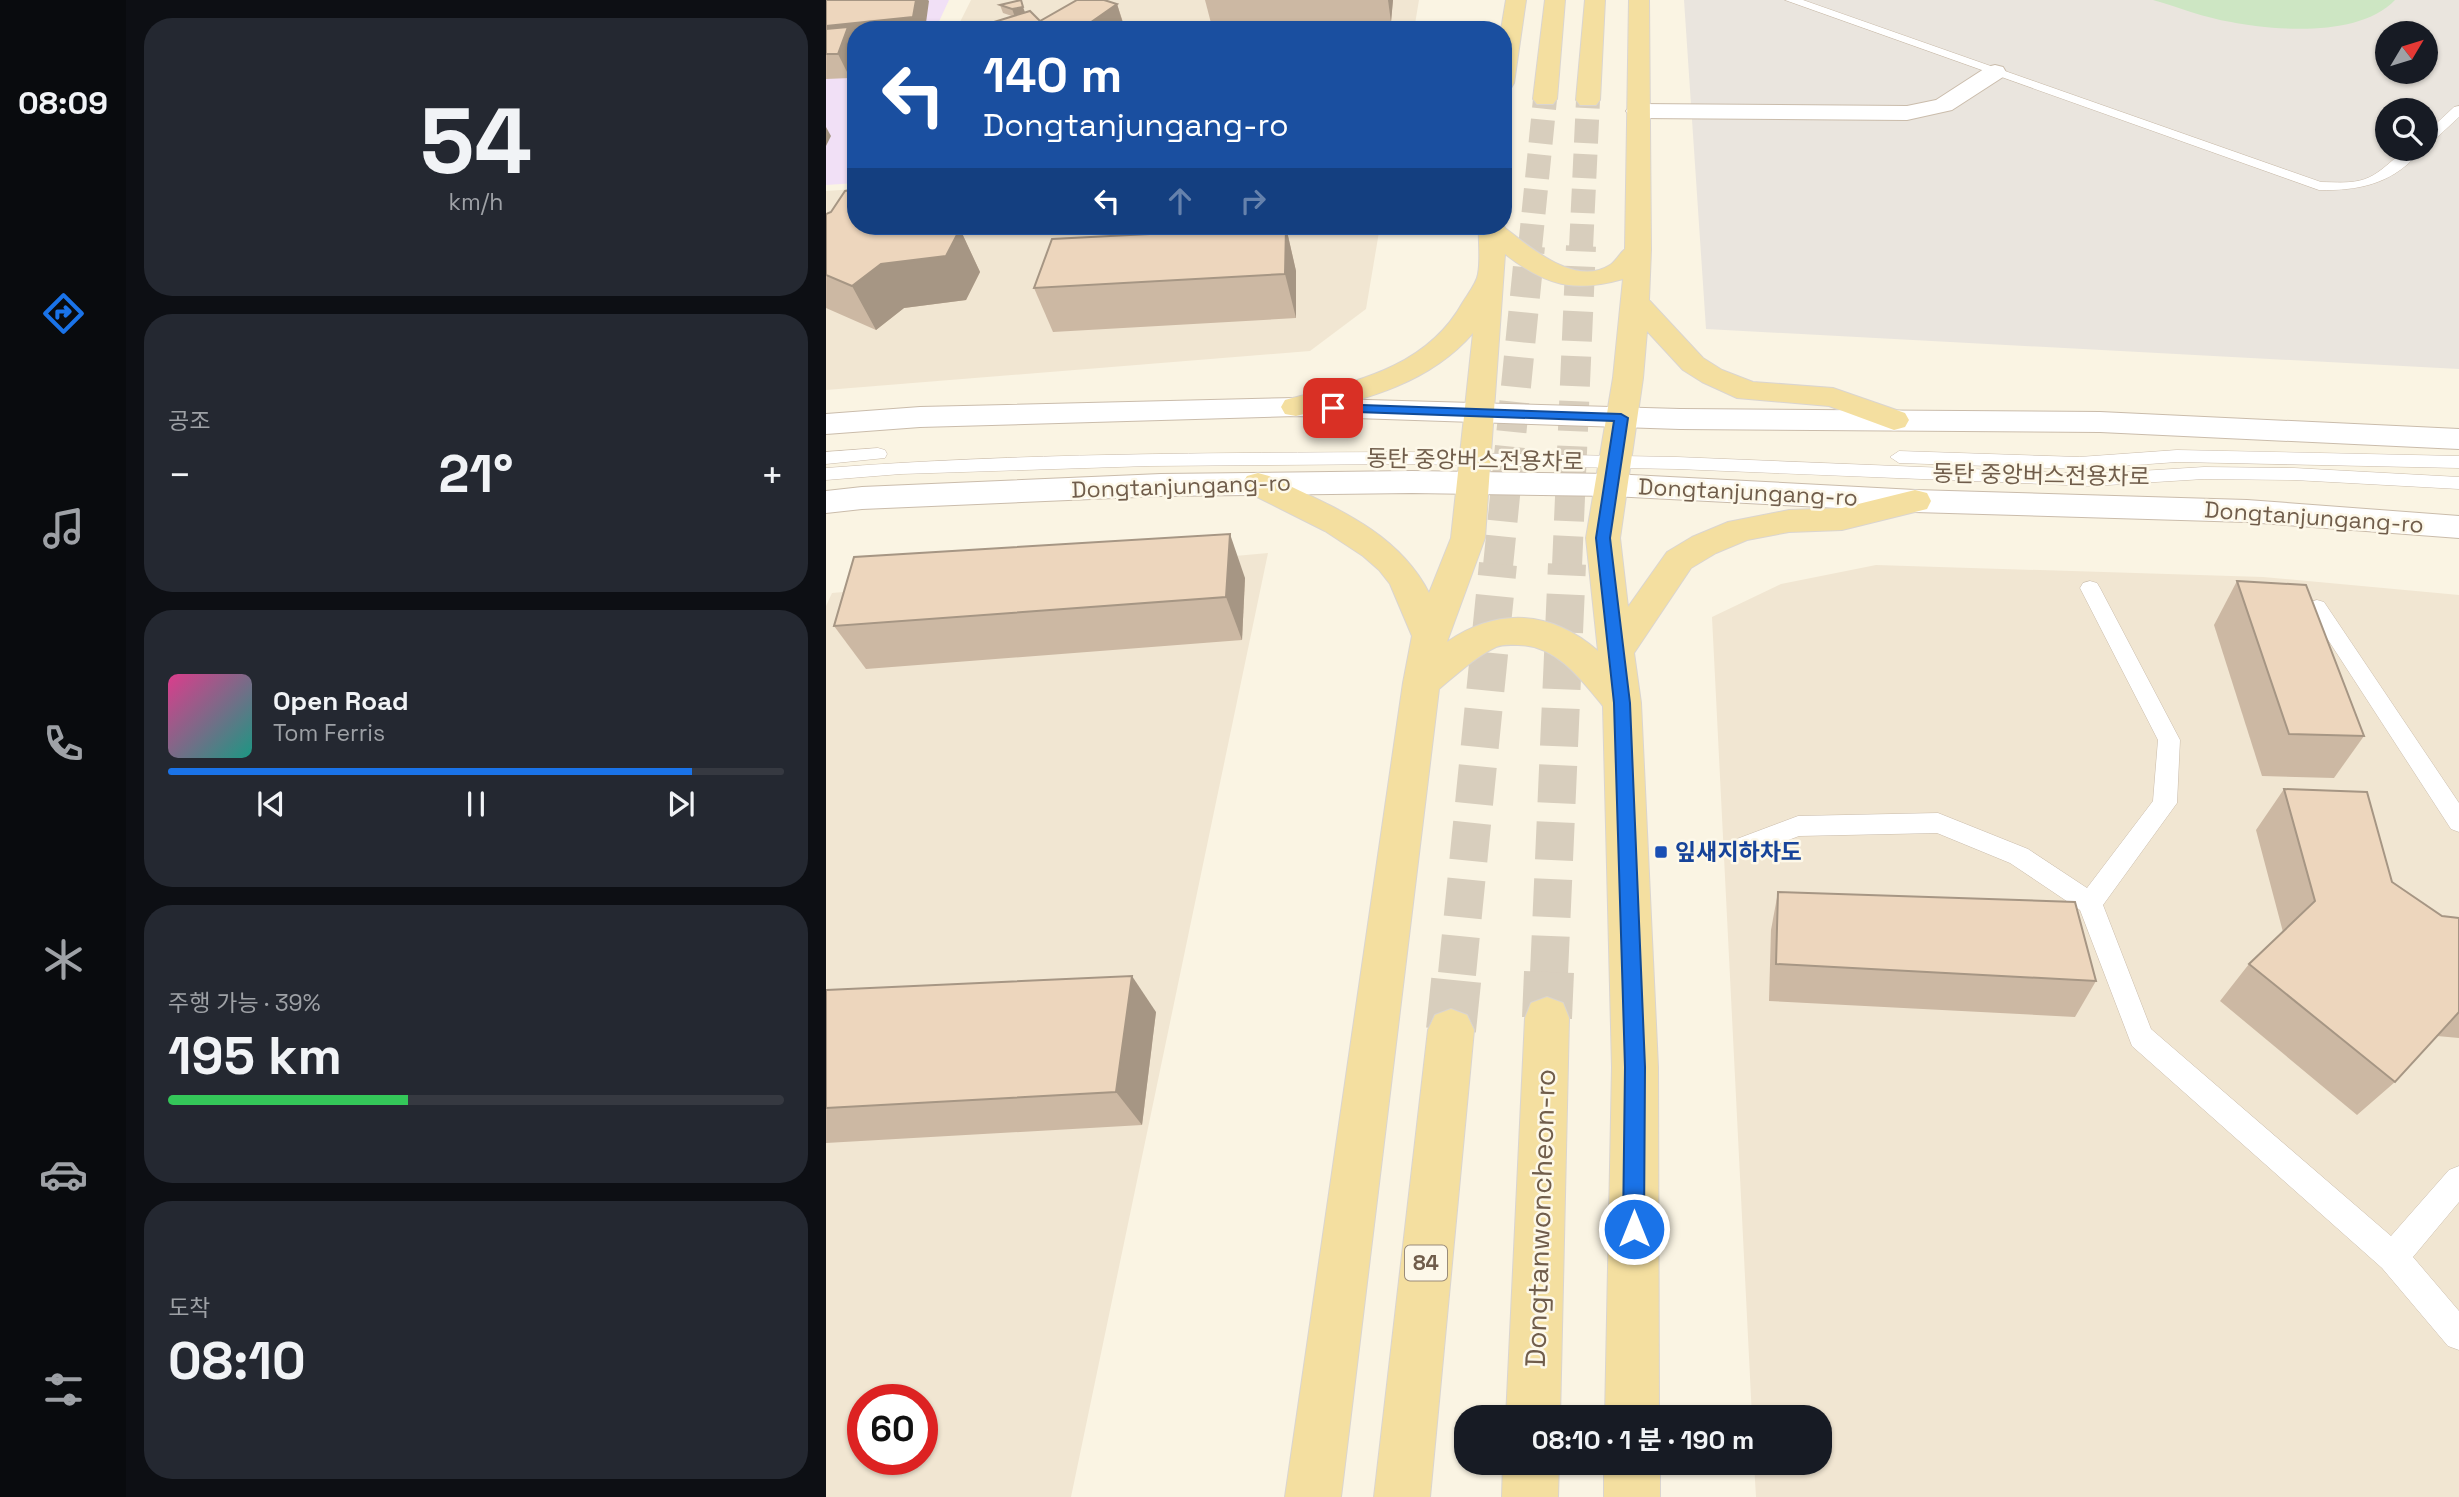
<!DOCTYPE html>
<html lang="ko">
<meta charset="utf-8">
<style>
body{margin:0;font-family:"Space Grotesk","Noto Sans KR",sans-serif;background:#242831;color:#f1f3f6;height:100vh;display:flex;flex-direction:column;font-size:26px;white-space:nowrap}
*{box-sizing:border-box;margin:0}
p{font-size:23px;color:#9ea1a6}
.icon{flex:none;width:38px;height:38px;fill:none;stroke:currentColor;stroke-width:2;stroke-linecap:round;stroke-linejoin:round}
.map{position:relative;flex:1;overflow:hidden}
.sheet{display:flex;flex-direction:column;gap:18px;padding:18px;background:#0d0f14;width:700px}
.sheet>*{flex:none}
.guide{position:absolute;left:21px;top:21px;width:665px;height:214px;border-radius:28px;box-shadow:0 2px 5px #0004;background:#1a4fa0;color:#fff;overflow:hidden}
.needle{width:46px;rotate:52deg}
.fabs{position:absolute;left:1549px;top:21px;display:grid;gap:14px}
.fabs a{display:grid;place-items:center;width:63px;height:63px;border-radius:50%;background:#171b24;box-shadow:0 2px 5px #0004;font-size:35px}
.speed{position:absolute;left:21px;top:1384px;display:flex;gap:14px;font-size:35px;font-weight:700;text-align:center}
.speed>*{display:grid;place-content:center;width:91px;height:91px;border-radius:50%;background:#171b24;box-shadow:0 2px 5px #0004;line-height:1}
.speed .limit{border:10px solid #d22;background:#fff;color:#111}
.pin{position:absolute;display:grid;place-items:center;width:60px;height:60px;color:#fff;margin:-30px;border-radius:14px;box-shadow:0 4px 10px #0006}
.me{position:absolute;width:77px;margin:-38px;rotate:0deg;stroke-linejoin:round;filter:drop-shadow(0 0 5px #0008)}
.turn{display:flex;align-items:center;gap:24px;height:147px;padding:0 21px;font-size:32px}
.turn .icon{width:91px;height:91px;stroke-width:2.5}
.turn b{display:block;font-size:49px;line-height:60px}
.lanes{display:flex;align-items:center;height:66px;padding:0 21px;background:#0003;justify-content:center;gap:35px;direction:ltr}
.lanes .off{opacity:.35}
.big{font-size:52px;font-weight:700;line-height:1.1}
.sheet .card{flex:1;display:flex;flex-direction:column;justify-content:center;gap:10px;min-width:0;padding:0 24px;border-radius:28px;background:#242831}
.sheet .dial{align-items:center;gap:0}
.dial b{font-size:91px;line-height:1}
.song{display:flex;align-items:center;gap:21px}
.cover{width:84px;height:84px;border-radius:10px;background:linear-gradient(135deg,hsl(330 70% 55%),hsl(170 70% 35%))}
.played{height:7px;border-radius:4px;background:linear-gradient(90deg,#1a73e8 85%,#363941 85%)}
.keys{display:flex;justify-content:space-around;direction:ltr}
.heat{display:flex;justify-content:space-between;align-items:center;font-size:38px;direction:ltr}
.charge{height:10px;border-radius:5px;background:linear-gradient(90deg,#34c759 39%,#363941 0)}
.trip{position:absolute;left:628px;top:1405px;width:378px;height:70px;border-radius:28px;background:#171b24;box-shadow:0 2px 5px #0004;font-weight:700;line-height:70px;text-align:center}
main{display:flex;flex:1;min-height:0}
.tabs{display:flex;flex-direction:column;width:126px;justify-content:space-around;align-items:center;background:#090b0e;color:#9ea1a6}
.tabs .icon{width:49px;height:49px}
.tabs .current{color:#1a73e8}
.tabs b{font-size:32px;color:#f1f3f6}
.map>svg:first-child{display:block}
.residential{fill:#f1e6d2;fill-rule:evenodd}
.industrial{fill:#eae5de;fill-rule:evenodd}
.education{fill:#f1e0f6}
.green{fill:#cde6c3}
.lines{fill:none;stroke-linecap:round;stroke-linejoin:round}
.primary-tunnel-far3{stroke:#d8cebd;stroke-width:24;stroke-dasharray:24 11;stroke-linecap:butt}
.primary-tunnel-far2{stroke:#d8cebd;stroke-width:30;stroke-dasharray:30 15;stroke-linecap:butt}
.primary-tunnel-far1{stroke:#d8cebd;stroke-width:38;stroke-dasharray:38 19;stroke-linecap:butt}
.primary-tunnel{stroke:#d8cebd;stroke-width:50;stroke-dasharray:50 24;stroke-linecap:butt}
.service-casing{stroke:#cabcab;stroke-width:1}
.minor-casing{stroke:#cabcab;stroke-width:2}
.tertiary-casing{stroke:#cabcab;stroke-width:2}
.primary-casing{stroke:#dad5d0;stroke-width:2}
.service{fill:#fff;fill-rule:evenodd}
.minor{fill:#fff;fill-rule:evenodd}
.tertiary{fill:#fff;fill-rule:evenodd}
.primary{fill:#f4dfa0;fill-rule:evenodd}
.wall{fill:#ccb8a3}
.shaded-wall{fill:#a69684}
.building{fill:#edd6bd;stroke:#a69684;stroke-width:2}
.route{fill:#1a73e8;stroke:#114b97;stroke-width:2}
.transit-dot{fill:#1a4fb4;stroke:#fdf8e9;stroke-width:2.5}
.labels{text-anchor:middle;stroke-width:5;stroke-linejoin:round;paint-order:stroke}
.shield{fill:#fdf8e9;stroke:#9a8c7a;stroke-width:2}
.shield-label{font-size:21px;font-weight:bold;fill:#705d4b}
.street-label{font-size:23px;fill:#705d4b;stroke:#fdf8e9}
.transit-label{font-size:23px;font-weight:bold;fill:#164399;stroke:#fdf8e9;text-anchor:start}
.near-street-label{font-size:28px;fill:#705d4b;stroke:#fdf8e9}
</style>
<main>
<nav class="tabs">
<b>08:09</b>
<svg class="icon current" aria-label="directions" viewBox="0 0 24 24"><path d="M12 3l9 9-9 9-9-9zM9 14v-3h6M13 9l2 2-2 2"/></svg>
<svg class="icon" aria-label="music" viewBox="0 0 24 24"><path d="M9 18V5l10-2v13"/><circle cx="6" cy="18" r="3"/><circle cx="16" cy="16" r="3"/></svg>
<svg class="icon" aria-label="phone" viewBox="0 0 24 24"><path d="M5 4h4l2 5-3 2q2 4 5 5l2-3 5 2v4C11 20 4 13 5 4z"/></svg>
<svg class="icon" aria-label="climate" viewBox="0 0 24 24"><path d="M12 3v18M4 7l16 10M4 17L20 7"/></svg>
<svg class="icon" aria-label="car" viewBox="0 0 24 24"><path d="M5 17H2v-5l4-1 3-4h7l3 4 3 1v5h-3M9 17h6M6 11h13"/><circle cx="7" cy="17" r="2"/><circle cx="17" cy="17" r="2"/></svg>
<svg class="icon" aria-label="filters" viewBox="0 0 24 24"><path d="M4 7h16M4 17h16"/><circle cx="9" cy="7" r="2"/><circle cx="15" cy="17" r="2"/></svg>
</nav>
<section class="sheet">
<div class="card dial"><b>54</b><p>km/h</p></div>
<div class="card"><p>공조</p>
<div class="heat"><a>−</a><b class="big">21°</b><a>+</a></div>
</div>
<div class="card">
<div class="song"><i class="cover"></i><div><b>Open Road</b><p>Tom Ferris</p></div></div>
<div class="played"></div>
<div class="keys"><svg class="icon" aria-label="previous" viewBox="0 0 24 24"><path d="M18 5L8 12l10 7zM5 5v14"/></svg><svg class="icon" aria-label="pause" viewBox="0 0 24 24"><path d="M8 5v14M16 5v14"/></svg><svg class="icon" aria-label="next" viewBox="0 0 24 24"><path d="M6 5l10 7-10 7zM19 5v14"/></svg></div>
</div>
<div class="card"><p>주행 가능 · 39%</p><b class="big">195 km</b><div class="charge"></div></div>
<div class="card"><p>도착</p><b class="big">08:10</b></div>
</section>
<div class="map">
<svg width="1633" height="1497" viewBox="0 0 1633 1497">
<rect width="100%" height="100%" fill="#faf4e3"/>
<!-- residential -->
<g class="residential">
<path d="M145,0H593L588,30H130Z"/>
<path d="M30,189V226H554L540,309L484,351L0,390V191Z"/>
<path d="M442,553L245,1497H0V606L6,593ZM37,1400H96V1460H37Z"/>
<path d="M1050,565L1437,577L1633,595V1497H930L928,1463H994V1418L926,1417L886,617L955,584Z"/>
</g>
<!-- industrial -->
<path class="industrial" d="M858,0H1633V369L880,329ZM1561,33H1600V72H1561ZM1561,110H1600V149H1561Z"/>
<!-- education -->
<path class="education" d="M0,0H123L109,30H30V183L0,185Z"/>
<!-- green -->
<path class="green" d="M1327,0H1569C1534,37 1452,31 1405,22C1379,18 1352,7 1327,0Z"/>
<g class="lines">
<!-- primary-tunnel-far3 -->
<g class="primary-tunnel-far3">
<path d="M704,248L719,99"/>
<path d="M755,248L762,100"/>
</g>
<!-- primary-tunnel-far2 -->
<g class="primary-tunnel-far2">
<path d="M672,566L704,246"/>
<path d="M741,566L755,246"/>
</g>
<!-- primary-tunnel-far1 -->
<g class="primary-tunnel-far1">
<path d="M631,974L672,564"/>
<path d="M723,974L741,564"/>
</g>
<!-- primary-tunnel -->
<g class="primary-tunnel">
<path d="M721,1018L723,972"/>
<path d="M625,1030L631,972"/>
</g>
<!-- service casing -->
<g class="service-casing">
<g id="service">
<path d="M959,0H977L1495,182C1509,182 1525,184 1539,179C1563,170 1570,148 1596,149C1569,183 1535,191 1493,190Z"/>
<path d="M1633,106V117L1605,143L1600,144V133L1628,107Z"/>
<path d="M52,448L59,450L61,454L59,458L0,464V452Z"/>
<path d="M1351,450L1633,456V468L1351,462L1253,469L1073,463L1064,457L1073,451L1253,457Z"/>
<path d="M580,452L851,457L1266,474L1378,467L1468,468L1633,477V489L1468,480L1378,479L1266,486L851,469L580,464L323,466L75,474L0,480V468C193,453 387,453 580,452Z"/>
<path d="M1264,581L1271,583L1274,588L1354,740L1351,803L1277,905L1325,1029L1565,1236L1623,1170L1633,1166V1202L1587,1257L1633,1311V1350L1622,1346L1556,1268L1306,1046L1254,910L1184,863L1111,833L973,836L917,857L908,854L905,847L908,840L972,816L1112,813L1202,849L1261,888L1327,801L1332,740L1254,588L1257,583Z"/>
<path d="M1491,600L1498,602L1633,803V832L1625,829L1484,612L1481,607L1484,602Z"/>
</g>
</g>
<!-- minor casing -->
<g class="minor-casing">
<path id="minor" d="M1169,65L1177,67L1180,72L1177,77L1126,110L1081,120L812,118L804,116L800,111L804,106L812,104L1081,106L1110,100L1161,67Z"/>
</g>
<!-- tertiary casing -->
<g class="tertiary-casing">
<g id="tertiary">
<path d="M470,398L854,409L1274,412L1633,429V449L1274,432L854,429L470,416L94,427L0,434V414L94,407Z"/>
<path d="M586,471L786,474L1089,490L1421,500L1633,516V538L1421,522L1089,512L786,496L586,493L335,496L36,509L0,513V491L36,487L335,474Z"/>
</g>
</g>
<!-- primary casing -->
<g class="primary-casing">
<g id="primary">
<path d="M680,0H700L688,83L685,88L677,90V30H675Z"/>
<path d="M719,0H739L731,99L727,104H711L707,99Z"/>
<path d="M759,0H779L774,100L770,105H754L750,100Z"/>
<path d="M803,0H823L825,250L823,300L877,358L896,370L927,382L1007,388L1079,413L1083,420L1079,427L1068,430L1003,406L911,398L876,382L857,370L821,331L817,378L794,538L802,607L841,552L866,537L902,522L963,510L1016,508L1089,490L1101,493L1105,501L1101,509L1016,530L963,532L921,540L890,553L865,568L808,653L815,703L832,1067L833,1418H779L786,1067L777,706C755,679 730,645 692,645C685,645 677,644 670,647C649,657 631,674 613,689L515,1497H459L577,683L586,636L564,584L553,570L537,556L499,531L421,492L416,484L421,476L432,473L443,476C504,506 571,530 603,593L625,538L647,333C601,386 535,400 470,416L459,414L455,407L459,400C527,382 600,369 637,302C642,294 651,282 652,274C655,259 652,241 653,226H677V223L679,228C705,248 749,287 784,265C789,262 794,253 799,249ZM679,254C720,286 748,293 797,279L787,378L760,538L772,651C725,610 672,607 621,642L659,538Z"/>
<path d="M721,997L737,1003L743,1018L734,1418H680L699,1018L705,1003Z"/>
<path d="M625,1009L641,1015L648,1030L604,1497H548L602,1030L609,1015Z"/>
<path d="M677,1463H733L732,1497H676Z"/>
<rect x="778" y="1463" width="56" height="34"/>
</g>
</g>
<!-- service -->
<use href="#service" class="service"/>
<!-- minor -->
<use href="#minor" class="minor"/>
<!-- tertiary -->
<use href="#tertiary" class="tertiary"/>
<!-- primary -->
<use href="#primary" class="primary"/>
</g>
<!-- wall -->
<g class="wall">
<path d="M0,0L103,1L30,30L24,78L0,79Z"/>
<path d="M379,0H567L565,22L385,23Z"/>
<path d="M291,4L299,28L312,29V30H171L168,22L186,16L177,13L174,5L199,12L214,21Z"/>
<path d="M0,214L30,226H101L100,227L134,229L154,272L140,300L78,308L50,330L0,308Z"/>
<path d="M460,227L470,271V318L227,332L208,288Z"/>
<path d="M419,578L416,640L40,669L8,626Z"/>
<path d="M1411,581L1538,736L1508,778L1436,776L1388,625Z"/>
<path d="M1458,789L1566,882L1616,916L1633,918V1038L1611,1036L1569,1082L1531,1115L1394,1001L1423,964L1457,932L1430,830Z"/>
<path d="M952,892L1270,981L1249,1017L943,1001L945,930Z"/>
<path d="M0,990L330,1012L316,1125L0,1143Z"/>
</g>
<!-- shaded-wall -->
<g class="shaded-wall">
<path d="M90,0H102L103,1L99,30H30V60L24,78L12,54L0,50V26Z"/>
<path d="M562,0H567L565,22Z"/>
<path d="M291,4L299,30L258,27Z"/>
<path d="M197,7L200,15L189,17L186,9Z"/>
<path d="M0,127L5,136L0,146Z"/>
<path d="M71,226H101L94,259L134,229L154,272L140,300L78,308L50,330L26,286Z"/>
<path d="M460,227L470,271V318L459,274Z"/>
<path d="M404,534L419,578L416,640L400,597Z"/>
<path d="M306,976L330,1012L316,1125L290,1092Z"/>
</g>
<!-- building -->
<g class="building">
<path d="M0,0H90L87,17L0,26Z"/>
<path d="M195,0L197,7L186,9L174,5Z"/>
<path d="M251,0H278L291,4L258,27L312,29L311,30H176L168,22L204,11L214,21Z"/>
<path d="M22,27L12,54H0V29Z"/>
<path d="M30,189V226H74L134,229L120,256L55,264L26,286L0,275V214L5,212L19,191Z"/>
<path d="M460,227L459,274L208,288L226,239Z"/>
<path d="M404,534L400,597L8,626L28,557Z"/>
<path d="M1411,581L1480,585L1538,736L1463,734Z"/>
<path d="M1458,789L1541,792L1566,882L1616,916L1633,918V1012L1569,1082L1423,964L1489,901Z"/>
<path d="M952,892L1249,902L1270,981L950,964Z"/>
<path d="M306,976L290,1092L0,1108V990Z"/>
</g>
<!-- route -->
<path class="route" d="M507,404L795,414L802,418L784,538L804,703L819,1067L818,1229L815,1236L808,1239L800,1236L797,1229L799,1067L788,703L770,538L788,421L503,411V405Z"/>
<!-- markers -->
<rect class="transit-dot" x="828" y="845" width="14" height="14" rx="3.5"/>
<g class="labels">
<!-- shield labels -->
<rect class="shield" x="579" y="1245.5" width="42" height="35" rx="5"/>
<g class="shield-label">
<text x="600" y="1270">84</text>
</g>
<!-- street labels -->
<g class="street-label">
<text transform="translate(649 460) rotate(1)" y="8">동탄 중앙버스전용차로</text>
<text transform="translate(1215 475) rotate(1)" y="8">동탄 중앙버스전용차로</text>
<text transform="translate(355 486) rotate(-2)" y="8">Dongtanjungang-ro</text>
<text transform="translate(922 492) rotate(3)" y="8">Dongtanjungang-ro</text>
<text transform="translate(1488 517) rotate(4)" y="8">Dongtanjungang-ro</text>
</g>
<!-- transit labels -->
<g class="transit-label">
<text x="849" y="860">잎새지하차도</text>
</g>
<!-- near-street labels -->
<g class="near-street-label">
<text transform="translate(714 1218) rotate(-88)" y="10">Dongtanwoncheon-ro</text>
</g>
</g>
</svg>
<div class="fabs">
<a><svg class="needle" viewBox="-14 -14 28 28"><path d="M0-13l5 13h-10z" fill="#e53935"/><path d="M0 13l5-13h-10z" fill="#9ea1a6"/></svg></a>
<a><svg class="icon" aria-label="search" viewBox="0 0 24 24"><circle cx="10" cy="10" r="6"/><path d="M15 15l6 6"/></svg></a>
</div>
<div class="speed"><div class="limit">60</div></div>
<div class="pin" style="left:507px;top:408px;background:#d93025"><svg class="icon" aria-label="arrive" viewBox="0 0 24 24"><path d="M6 21V4h12l-3 4 3 4H6"/></svg></div>
<svg class="me" style="left:808px;top:1229px" viewBox="-20 -20 40 40"><circle r="17" fill="#1a73e8" stroke="#fff" stroke-width="3"/><path d="M0-11L8 9 0 5-8 9z" fill="#fff"/></svg>
<div class="trip">08:10 · 1 분 · 190 m</div>
<div class="guide">
<div class="turn"><svg class="icon" aria-label="left" viewBox="0 0 24 24"><path d="M17 20v-9H6M10 6l-5 5 5 5"/></svg><div><b>140 m</b>Dongtanjungang-ro</div></div>
<div class="lanes"><svg class="icon" aria-label="left" viewBox="0 0 24 24"><path d="M17 20v-9H6M10 6l-5 5 5 5"/></svg><svg class="icon off" aria-label="ahead" viewBox="0 0 24 24"><path d="M12 20V5M6 11l6-6 6 6"/></svg><svg class="icon off" aria-label="right" viewBox="0 0 24 24"><path d="M7 20v-9h11M14 6l5 5-5 5"/></svg></div>
</div>
</div>
</main>
